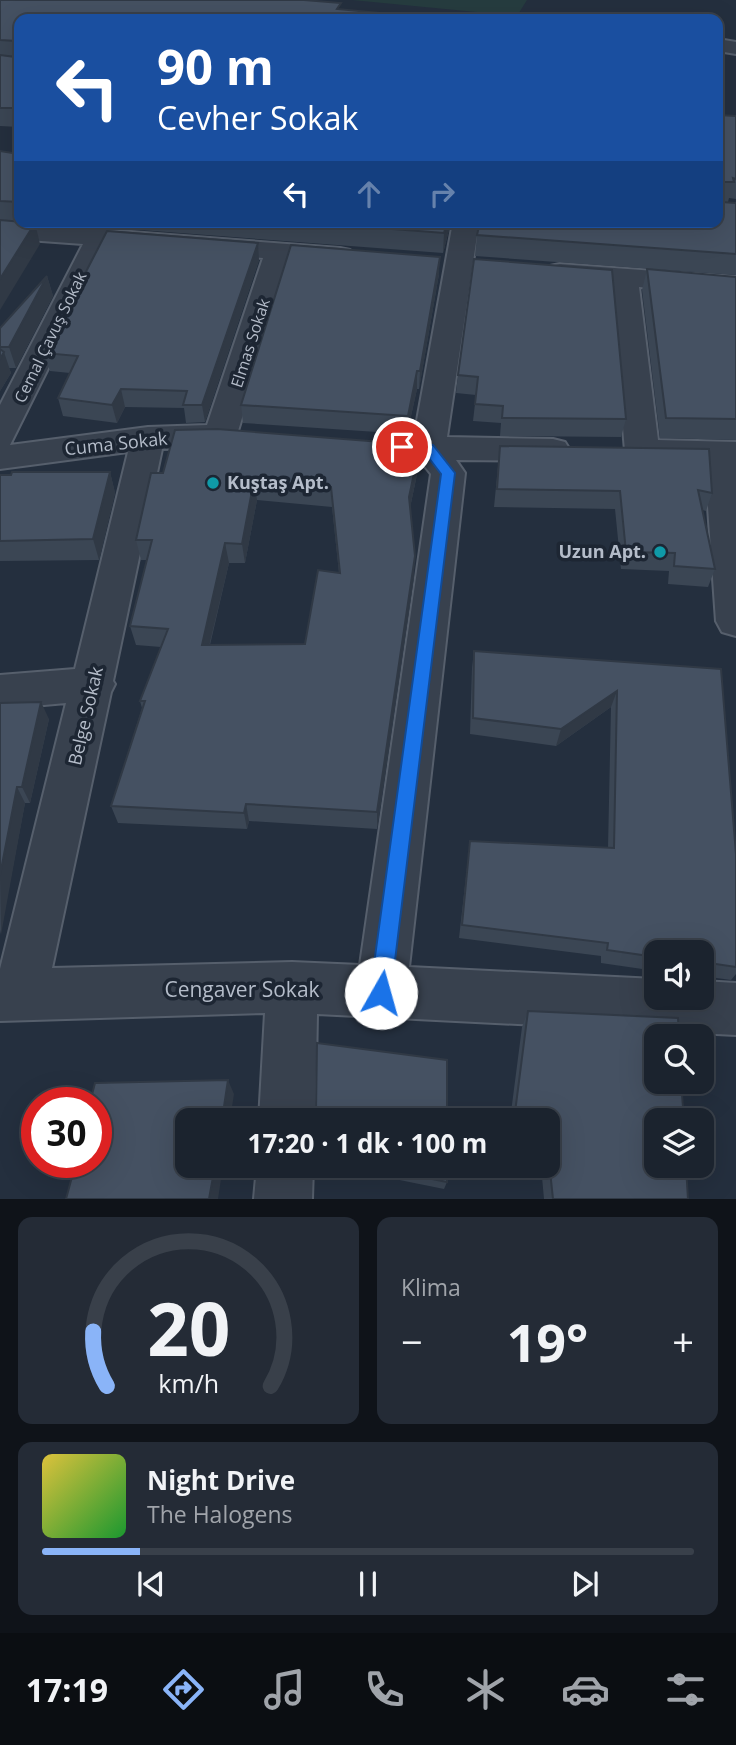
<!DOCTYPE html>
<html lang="tr">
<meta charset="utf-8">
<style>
body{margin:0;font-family:"Open Sans",sans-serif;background:#242b36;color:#f1f3f6;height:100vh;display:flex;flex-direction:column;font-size:26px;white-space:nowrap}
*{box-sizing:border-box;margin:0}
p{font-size:23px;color:#a0a4aa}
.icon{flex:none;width:38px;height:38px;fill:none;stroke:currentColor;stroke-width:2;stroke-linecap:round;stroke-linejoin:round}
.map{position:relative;height:1199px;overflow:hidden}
.side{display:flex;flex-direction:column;gap:18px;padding:18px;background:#0f1319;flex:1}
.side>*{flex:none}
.guide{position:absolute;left:14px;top:14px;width:709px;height:214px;border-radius:14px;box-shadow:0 7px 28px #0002,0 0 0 2px #39404a;background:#1a4fa0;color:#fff;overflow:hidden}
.controls{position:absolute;left:644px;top:940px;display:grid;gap:14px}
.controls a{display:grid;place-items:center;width:70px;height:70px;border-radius:14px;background:#1b232e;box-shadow:0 7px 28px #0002,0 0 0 2px #39404a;font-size:35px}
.speed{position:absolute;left:21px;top:1087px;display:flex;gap:14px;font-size:35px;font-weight:700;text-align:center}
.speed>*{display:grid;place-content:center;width:91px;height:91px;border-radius:50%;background:#1b232e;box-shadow:0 7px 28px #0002,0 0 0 2px #39404a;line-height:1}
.speed .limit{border:10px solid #d22;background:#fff;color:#111}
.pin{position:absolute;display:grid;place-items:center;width:60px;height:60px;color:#fff;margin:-30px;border:4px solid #fff;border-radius:50%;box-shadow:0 2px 7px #0007}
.me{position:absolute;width:77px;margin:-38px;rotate:7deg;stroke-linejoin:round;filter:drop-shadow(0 0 5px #0008)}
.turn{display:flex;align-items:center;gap:24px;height:147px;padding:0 28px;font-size:32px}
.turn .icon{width:91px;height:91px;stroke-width:2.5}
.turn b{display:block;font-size:49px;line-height:60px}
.lanes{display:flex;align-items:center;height:66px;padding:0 28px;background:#0003;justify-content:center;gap:35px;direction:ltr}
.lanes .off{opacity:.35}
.big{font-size:52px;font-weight:700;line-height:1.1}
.side .card{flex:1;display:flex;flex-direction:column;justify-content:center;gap:10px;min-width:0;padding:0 24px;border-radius:14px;background:#242b36}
.side .dial{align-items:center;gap:0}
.dial svg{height:182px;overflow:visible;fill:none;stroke:#39404a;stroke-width:7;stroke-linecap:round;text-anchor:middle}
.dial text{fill:#f1f3f6;stroke:none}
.song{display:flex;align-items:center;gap:21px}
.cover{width:84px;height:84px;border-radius:10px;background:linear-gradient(135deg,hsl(50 70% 55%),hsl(130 70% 35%))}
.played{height:7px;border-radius:4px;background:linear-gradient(90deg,#8ab4f8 15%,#39404a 15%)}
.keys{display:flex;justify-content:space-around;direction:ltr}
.heat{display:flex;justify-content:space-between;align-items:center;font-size:38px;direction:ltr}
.side .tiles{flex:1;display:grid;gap:18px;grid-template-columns:1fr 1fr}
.card:last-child{grid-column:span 2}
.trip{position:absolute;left:175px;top:1108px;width:385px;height:70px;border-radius:14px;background:#1b232e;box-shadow:0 7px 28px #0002,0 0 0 2px #39404a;font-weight:700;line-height:70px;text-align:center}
.tab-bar{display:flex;height:112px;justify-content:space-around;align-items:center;background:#0b0e12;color:#a0a4aa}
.tab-bar .icon{width:49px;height:49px}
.tab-bar .selected{color:#8ab4f8}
.tab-bar b{font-size:32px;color:#f1f3f6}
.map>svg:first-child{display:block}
.green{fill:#263c3f}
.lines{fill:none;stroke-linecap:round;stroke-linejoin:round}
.minor-casing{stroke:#565f6c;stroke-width:4}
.tertiary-casing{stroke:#565f6c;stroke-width:4}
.minor{fill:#38414e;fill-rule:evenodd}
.tertiary{fill:#38414e;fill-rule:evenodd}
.wall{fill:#3b4654;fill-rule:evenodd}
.shaded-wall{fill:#303945}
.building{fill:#455162;stroke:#303945;stroke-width:2;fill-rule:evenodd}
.route{fill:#1a73e8;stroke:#114b97;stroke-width:2}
.culture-dot{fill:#0f9aa8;stroke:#1d2633;stroke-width:2.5}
.labels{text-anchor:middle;stroke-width:7;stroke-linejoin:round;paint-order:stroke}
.far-street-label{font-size:16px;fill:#b4bcc9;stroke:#1d2633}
.street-label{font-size:18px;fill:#b4bcc9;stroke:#1d2633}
.poi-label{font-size:18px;font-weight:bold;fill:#b4bcc9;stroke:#1d2633;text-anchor:start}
.near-street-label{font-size:21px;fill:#b4bcc9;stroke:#1d2633}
</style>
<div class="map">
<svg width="736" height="1199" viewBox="0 0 736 1199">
<rect width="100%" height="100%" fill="#242f3e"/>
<!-- green -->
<path class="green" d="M352,0H527L517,16Z"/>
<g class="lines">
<!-- minor casing -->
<g class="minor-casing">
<g id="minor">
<path d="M0,222L340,248L350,250L354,256L350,262L340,264L290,260L238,431L241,436L236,444L224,447L162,449L113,681L115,684L111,692L52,968L292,962L360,965L431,474L419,459L398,456L393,448L398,440L414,437L453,222H479L447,437L553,439L565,442L570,450L565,458L553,461L456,460L465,473L409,967L656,979V998H702V981L736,983V1035L317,1014L315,1120H259L265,1013L0,1021V969L66,703L0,709V675L75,669L128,452L0,469V405L83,244L0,238ZM109,246L263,258L207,425L148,427L10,445Z"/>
<path d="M560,264L736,277V295L639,287L658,440L736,442V636L722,632L716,621L705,464L650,460L642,462L630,459L625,451L611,284L550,278L546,272L550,266Z"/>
<path d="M257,1166H313L312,1199H254Z"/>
</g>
</g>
<!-- tertiary casing -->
<g class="tertiary-casing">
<path id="tertiary" d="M718,39L736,42V54L718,51Z"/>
</g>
<!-- minor -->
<use href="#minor" class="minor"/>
<!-- tertiary -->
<use href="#tertiary" class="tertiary"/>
</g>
<!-- wall -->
<g class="wall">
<path d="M0,0L19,19V127L0,126Z"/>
<path d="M718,115L736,116V199L729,198L728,202L736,203V275L475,256L477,235Z"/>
<path d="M0,151L19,154V221L0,220Z"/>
<path d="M113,222H451L443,253L114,228Z"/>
<path d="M259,260L205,422L186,423L184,408L125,407L117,423L63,416L58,398L70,373L50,371L44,353Z"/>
<path d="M647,269L736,277V440L660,438L642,290Z"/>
<path d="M612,270L626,419L621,437L500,436L501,423L473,421L476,395L456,393L458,375Z"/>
<path d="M439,274L419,389H417L407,434L243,423L241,405Z"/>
<path d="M47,276L53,296L16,368H9L11,373L0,391V328Z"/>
<path d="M500,446L712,493L706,511L702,510L715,569L708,587L668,584L669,571L621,569L615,509L494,507Z"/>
<path d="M419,465L410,508L414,576L377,829L249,821L247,829L118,823L111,806L142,708L140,701L161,647L136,645L130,626L147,560H141L136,540L151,473ZM257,500L332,507L339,573L305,644L210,645L229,563H245Z"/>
<path d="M110,472L115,493L99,560L0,561V475Z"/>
<path d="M474,651L721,669L736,854V974L731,980L702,976V952H656V971L601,963V956L459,938L470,841L608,848L611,707L556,746L470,734L472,668Z"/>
<path d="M0,703L49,719L30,803H25L0,935Z"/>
<path d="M528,1011L688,1199H544L541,1166H548V1120H510L522,1027Z"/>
<path d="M349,1166H447V1182L444,1189L350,1170Z"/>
</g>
<!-- shaded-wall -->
<g class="shaded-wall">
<path d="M447,222H451L443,253L444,233Z"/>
<path d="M35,223L40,244L0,310V279Z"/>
<path d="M258,243L259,260L205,422L202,405Z"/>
<path d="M440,257L439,274L419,389L420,371Z"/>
<path d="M47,276L53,296L16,368L9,347Z"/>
<path d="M4,352L11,373L0,391V359Z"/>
<path d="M417,371V389L407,434L408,416Z"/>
<path d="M121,389L125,407L117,423L112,405Z"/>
<path d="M420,445L419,465L408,517L409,497Z"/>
<path d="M110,472L115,493L99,560L93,539Z"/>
<path d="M254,480L257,500L245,563L242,544Z"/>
<path d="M225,543L229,563L205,663L202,645Z"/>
<path d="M415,556L414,576L377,829V812Z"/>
<path d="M617,691L611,707L556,746L561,729Z"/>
<path d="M41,702L49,719L30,803L22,787Z"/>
<path d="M17,787L25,803L1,935L0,875Z"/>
<path d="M246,804L249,821L247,829L244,813Z"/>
<path d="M228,1080L234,1094L230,1120H222Z"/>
<path d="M215,1166H223L218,1199H209Z"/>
</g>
<!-- building -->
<g class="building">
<path d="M0,0H304L341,3L337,9L444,19H19V108H0V55L16,57V41L0,40Z"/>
<path d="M718,115L736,116V179L733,178L734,182H724L721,184L722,202L736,203V254L477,235L480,222H718Z"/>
<path d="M0,151L19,154V202L0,201Z"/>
<path d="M0,220L35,223L0,279Z"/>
<path d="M301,222H447L444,233Z"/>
<path d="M107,231L258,243L202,405H183L187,391L121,389L112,405L58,398L78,356L44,353Z"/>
<path d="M291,245L440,257L420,371H417L408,416L241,405Z"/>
<path d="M474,259L612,270L626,419L502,418L503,406L475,404L478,377L458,375Z"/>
<path d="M647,269L736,277V419L666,418Z"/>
<path d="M47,276L9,347H0V328Z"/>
<path d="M0,349L4,352L0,359Z"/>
<path d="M217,429L420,445L409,497L415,556L377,812L246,804L244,813L111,806L145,701H140L168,629L130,626L152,540H136L151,473H163L175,430ZM254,480L331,487L340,573L318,570L305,644L202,645L225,543L242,544Z"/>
<path d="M500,446L709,449L712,493L698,490L715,569L674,566L675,553L626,552L620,491L497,489Z"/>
<path d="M12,472H110L93,539L0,541V475H11Z"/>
<path d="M474,651L721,669L736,854V967L702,962V952H656V957L607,950L608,943L462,925L470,841L614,848L617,691L561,729L473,718Z"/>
<path d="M41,702L22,787H17L0,875V703Z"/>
<path d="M528,1011L678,1018L679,1036H656V1082H681L684,1120H656V1166H686L688,1199H553L548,1152V1120H514Z"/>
<path d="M317,1043L447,1060V1120H304L305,1113L316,1110Z"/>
<path d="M228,1080L222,1120H187V1166H215L209,1199H66L76,1162H96V1102H90L95,1083Z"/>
<path d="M368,1166H447V1182Z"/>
</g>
<!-- route -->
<path class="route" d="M402,442L433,445L455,473L391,993L388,1000L381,1004L373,1000L370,993L441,474L425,453L398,450V444Z"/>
<!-- markers -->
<g class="culture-dot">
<circle cx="213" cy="483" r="7"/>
<circle cx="660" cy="552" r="7"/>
</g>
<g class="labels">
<!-- far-street labels -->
<g class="far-street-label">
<text transform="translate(50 337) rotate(-64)" y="6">Cemal Çavuş Sokak</text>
<text transform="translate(250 343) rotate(-72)" y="6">Elmas Sokak</text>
</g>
<!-- street labels -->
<g class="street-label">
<text transform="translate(116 444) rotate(-6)" y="6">Cuma Sokak</text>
<text transform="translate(86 716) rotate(-77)" y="6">Belge Sokak</text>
</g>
<!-- poi labels -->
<g class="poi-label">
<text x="227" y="489">Kuştaş Apt.</text>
<text x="646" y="558" text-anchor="end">Uzun Apt.</text>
</g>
<!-- near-street labels -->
<g class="near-street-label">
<text x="242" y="997">Cengaver Sokak</text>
</g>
</g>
</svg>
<div class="controls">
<a><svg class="icon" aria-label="sound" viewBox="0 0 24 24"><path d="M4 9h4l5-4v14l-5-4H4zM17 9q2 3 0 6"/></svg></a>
<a><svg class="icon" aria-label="search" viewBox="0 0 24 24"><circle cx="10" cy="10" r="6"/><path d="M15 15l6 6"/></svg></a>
<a><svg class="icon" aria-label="layers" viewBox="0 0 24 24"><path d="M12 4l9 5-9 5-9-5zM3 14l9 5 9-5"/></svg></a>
</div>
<div class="speed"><div class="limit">30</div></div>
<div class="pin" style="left:402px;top:447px;background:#d93025"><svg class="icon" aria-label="arrive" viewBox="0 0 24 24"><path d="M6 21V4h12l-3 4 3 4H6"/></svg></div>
<svg class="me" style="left:381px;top:993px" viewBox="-20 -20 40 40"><circle r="19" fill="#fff"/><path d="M0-13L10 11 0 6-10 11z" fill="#1a73e8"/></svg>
<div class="trip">17:20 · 1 dk · 100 m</div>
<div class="guide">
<div class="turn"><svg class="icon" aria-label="left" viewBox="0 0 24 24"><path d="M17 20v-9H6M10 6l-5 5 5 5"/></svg><div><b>90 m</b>Cevher Sokak</div></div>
<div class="lanes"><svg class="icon" aria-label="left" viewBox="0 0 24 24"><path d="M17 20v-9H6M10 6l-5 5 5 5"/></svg><svg class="icon off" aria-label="ahead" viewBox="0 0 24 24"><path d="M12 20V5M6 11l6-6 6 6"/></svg><svg class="icon off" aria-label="right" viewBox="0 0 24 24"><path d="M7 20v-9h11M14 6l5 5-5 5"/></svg></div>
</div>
</div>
<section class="side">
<div class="tiles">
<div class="card dial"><svg viewBox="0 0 100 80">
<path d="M14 69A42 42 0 1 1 86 69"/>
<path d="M14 69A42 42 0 0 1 8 45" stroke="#8ab4f8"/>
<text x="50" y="56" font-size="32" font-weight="700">20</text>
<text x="50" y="72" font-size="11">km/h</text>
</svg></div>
<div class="card"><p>Klima</p>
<div class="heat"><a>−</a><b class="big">19°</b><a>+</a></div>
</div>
<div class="card">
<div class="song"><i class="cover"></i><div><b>Night Drive</b><p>The Halogens</p></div></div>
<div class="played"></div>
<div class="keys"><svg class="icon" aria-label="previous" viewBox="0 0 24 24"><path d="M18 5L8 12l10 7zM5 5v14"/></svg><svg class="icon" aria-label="pause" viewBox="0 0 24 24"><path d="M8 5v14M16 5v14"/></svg><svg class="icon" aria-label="next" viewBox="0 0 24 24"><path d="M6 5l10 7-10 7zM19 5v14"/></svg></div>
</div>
</div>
</section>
<nav class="tab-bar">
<b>17:19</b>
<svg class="icon selected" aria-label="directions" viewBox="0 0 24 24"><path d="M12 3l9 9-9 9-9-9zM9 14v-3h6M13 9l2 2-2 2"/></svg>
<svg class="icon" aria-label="music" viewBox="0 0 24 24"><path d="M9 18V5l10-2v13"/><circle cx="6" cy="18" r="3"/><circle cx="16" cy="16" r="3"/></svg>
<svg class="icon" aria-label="phone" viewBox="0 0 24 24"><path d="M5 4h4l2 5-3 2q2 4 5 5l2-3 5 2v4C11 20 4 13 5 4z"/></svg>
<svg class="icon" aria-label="climate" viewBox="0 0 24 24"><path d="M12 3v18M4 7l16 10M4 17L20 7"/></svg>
<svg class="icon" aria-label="car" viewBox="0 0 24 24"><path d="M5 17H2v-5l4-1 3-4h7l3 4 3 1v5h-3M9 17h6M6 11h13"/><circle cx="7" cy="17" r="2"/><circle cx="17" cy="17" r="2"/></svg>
<svg class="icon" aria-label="filters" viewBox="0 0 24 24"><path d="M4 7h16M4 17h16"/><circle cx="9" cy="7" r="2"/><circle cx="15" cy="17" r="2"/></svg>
</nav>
